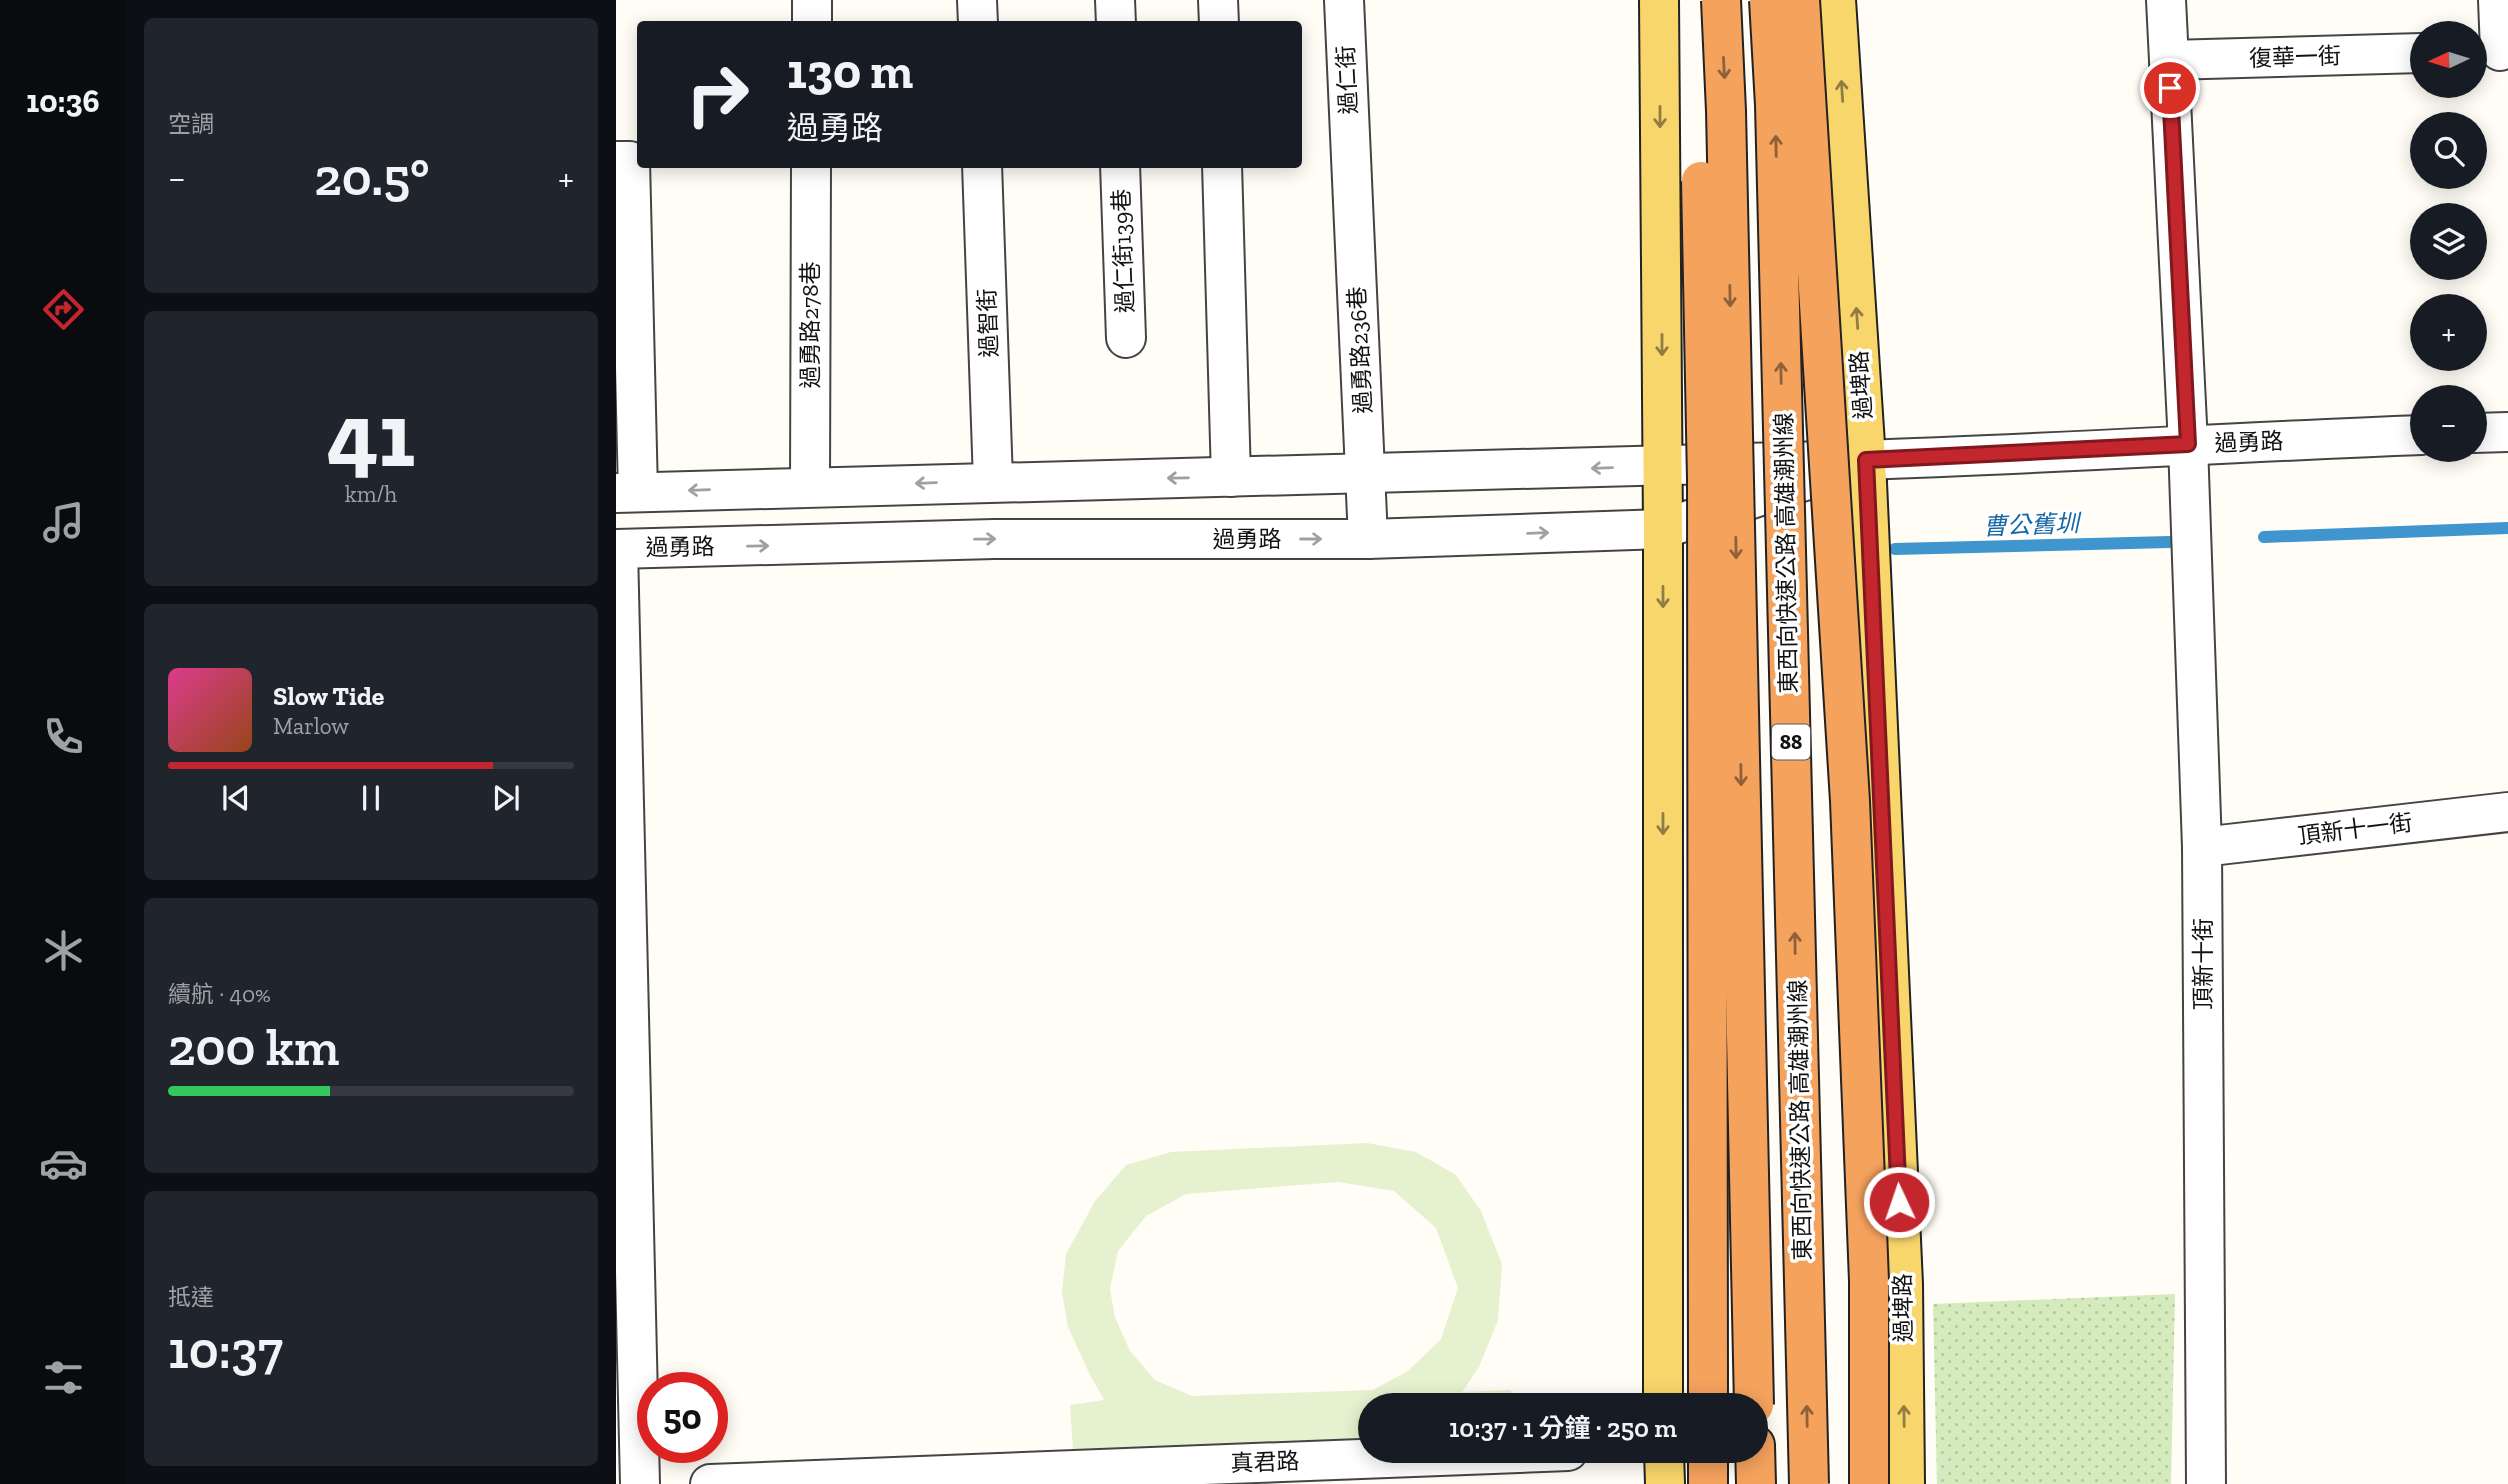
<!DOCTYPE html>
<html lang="zh-TW">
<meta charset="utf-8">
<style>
body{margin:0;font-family:"Zilla Slab","Noto Sans TC",serif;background:#20242c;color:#f1f3f6;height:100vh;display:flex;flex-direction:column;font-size:26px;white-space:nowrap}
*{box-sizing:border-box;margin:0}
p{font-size:23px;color:#9ea1a6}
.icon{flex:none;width:38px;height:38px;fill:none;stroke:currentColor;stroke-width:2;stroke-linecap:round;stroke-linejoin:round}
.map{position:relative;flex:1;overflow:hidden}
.panel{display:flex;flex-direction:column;gap:18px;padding:18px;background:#0d0f14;width:490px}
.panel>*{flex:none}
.top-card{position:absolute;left:21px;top:21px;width:665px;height:147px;border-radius:7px;box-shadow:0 4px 18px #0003;background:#171b24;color:#f1f3f6;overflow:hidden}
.needle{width:46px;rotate:266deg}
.buttons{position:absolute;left:1794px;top:21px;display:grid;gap:14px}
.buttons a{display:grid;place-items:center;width:77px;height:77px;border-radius:50%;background:#171b24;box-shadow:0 4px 18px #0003;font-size:35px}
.speed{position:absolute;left:21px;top:1372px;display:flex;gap:14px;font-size:35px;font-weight:700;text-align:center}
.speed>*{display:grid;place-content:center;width:91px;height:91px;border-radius:50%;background:#171b24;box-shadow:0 4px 18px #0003;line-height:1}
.speed .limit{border:10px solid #d22;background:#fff;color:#111}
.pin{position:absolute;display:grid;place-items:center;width:60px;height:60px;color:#fff;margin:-30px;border:4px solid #fff;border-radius:50%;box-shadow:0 2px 7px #0007}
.me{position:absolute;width:77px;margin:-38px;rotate:357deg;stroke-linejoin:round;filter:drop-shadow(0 0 5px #0008)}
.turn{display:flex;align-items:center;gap:24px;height:147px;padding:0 35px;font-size:32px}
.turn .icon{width:91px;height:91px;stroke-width:2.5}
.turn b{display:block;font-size:49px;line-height:60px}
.big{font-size:52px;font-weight:600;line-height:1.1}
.panel .card{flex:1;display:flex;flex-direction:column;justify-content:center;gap:10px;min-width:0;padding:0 24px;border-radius:10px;background:#20242c}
.panel .dial{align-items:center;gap:0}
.dial b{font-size:91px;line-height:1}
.song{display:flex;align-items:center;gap:21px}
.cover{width:84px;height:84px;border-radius:10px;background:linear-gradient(135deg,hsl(330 70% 55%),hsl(20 70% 35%))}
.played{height:7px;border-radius:4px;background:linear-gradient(90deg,#c4262e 80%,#363941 80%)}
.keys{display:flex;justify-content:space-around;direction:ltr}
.heat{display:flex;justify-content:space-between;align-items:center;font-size:38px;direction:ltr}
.charge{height:10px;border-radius:5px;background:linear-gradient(90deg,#34c759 40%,#363941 0)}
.trip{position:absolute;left:742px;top:1393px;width:410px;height:70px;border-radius:35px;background:#171b24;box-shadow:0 4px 18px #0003;font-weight:600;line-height:70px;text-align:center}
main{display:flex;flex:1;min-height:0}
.tabs{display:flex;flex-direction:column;width:126px;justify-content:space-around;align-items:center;background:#090b0e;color:#9ea1a6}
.tabs .icon{width:49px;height:49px}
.tabs .active{color:#c4262e}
.tabs b{font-size:32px;color:#f1f3f6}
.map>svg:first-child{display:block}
.grass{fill:url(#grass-dots)}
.pitch{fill:#e6f2cf;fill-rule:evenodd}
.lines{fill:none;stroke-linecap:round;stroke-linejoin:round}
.stream{stroke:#3f96cf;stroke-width:12}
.minor-casing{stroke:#444;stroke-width:42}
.major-casing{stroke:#222;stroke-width:42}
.highway-casing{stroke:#222;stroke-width:42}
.minor{stroke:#fff;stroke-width:38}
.major{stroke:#f9d66b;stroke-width:38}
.highway{stroke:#f5a25d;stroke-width:38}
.highway-bridge-casing{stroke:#222;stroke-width:42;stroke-linecap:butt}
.highway-bridge{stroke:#f5a25d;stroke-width:38}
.oneway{stroke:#8e613b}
.oneway2{stroke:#917d42}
.oneway3{stroke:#a0a0a0}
.route-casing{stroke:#7f191e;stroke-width:18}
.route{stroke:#c4262e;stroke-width:12}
.labels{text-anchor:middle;stroke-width:7;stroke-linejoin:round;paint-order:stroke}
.shield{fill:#fff;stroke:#585858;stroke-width:2}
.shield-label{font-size:21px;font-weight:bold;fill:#111}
.street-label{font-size:23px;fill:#111;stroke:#fff}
.water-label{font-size:24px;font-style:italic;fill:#1768a6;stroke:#fff}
</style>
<main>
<nav class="tabs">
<b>10:36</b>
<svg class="icon active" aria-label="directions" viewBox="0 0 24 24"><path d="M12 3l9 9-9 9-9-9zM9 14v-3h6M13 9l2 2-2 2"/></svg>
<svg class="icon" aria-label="music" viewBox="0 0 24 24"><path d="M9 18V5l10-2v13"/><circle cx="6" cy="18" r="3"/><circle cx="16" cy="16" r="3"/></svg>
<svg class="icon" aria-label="phone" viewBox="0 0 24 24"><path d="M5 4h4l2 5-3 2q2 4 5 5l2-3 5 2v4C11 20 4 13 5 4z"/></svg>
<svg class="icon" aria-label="climate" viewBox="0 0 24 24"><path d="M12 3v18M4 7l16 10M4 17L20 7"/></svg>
<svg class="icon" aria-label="car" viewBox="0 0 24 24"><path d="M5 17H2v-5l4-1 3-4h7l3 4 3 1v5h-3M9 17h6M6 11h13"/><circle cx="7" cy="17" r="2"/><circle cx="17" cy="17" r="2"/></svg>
<svg class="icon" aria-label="filters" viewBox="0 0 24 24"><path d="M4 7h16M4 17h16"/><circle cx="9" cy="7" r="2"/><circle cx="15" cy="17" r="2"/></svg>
</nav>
<section class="panel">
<div class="card"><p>空調</p>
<div class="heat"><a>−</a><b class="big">20.5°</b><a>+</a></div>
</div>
<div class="card dial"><b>41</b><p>km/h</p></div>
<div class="card">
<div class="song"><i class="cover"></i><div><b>Slow Tide</b><p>Marlow</p></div></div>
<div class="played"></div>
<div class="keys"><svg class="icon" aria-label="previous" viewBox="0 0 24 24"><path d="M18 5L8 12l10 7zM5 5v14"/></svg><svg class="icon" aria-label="pause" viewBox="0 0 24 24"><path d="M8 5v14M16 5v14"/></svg><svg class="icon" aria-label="next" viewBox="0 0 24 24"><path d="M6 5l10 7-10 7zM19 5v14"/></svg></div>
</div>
<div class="card"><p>續航 · 40%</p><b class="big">200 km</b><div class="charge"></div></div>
<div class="card"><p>抵達</p><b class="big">10:37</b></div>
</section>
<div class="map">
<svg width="1892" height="1484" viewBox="0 0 1892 1484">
<defs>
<pattern id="grass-dots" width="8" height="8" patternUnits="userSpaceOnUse" patternTransform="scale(1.75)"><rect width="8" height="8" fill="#d5ebbd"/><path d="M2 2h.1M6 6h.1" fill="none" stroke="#b6c8a1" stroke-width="1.8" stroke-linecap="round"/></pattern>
</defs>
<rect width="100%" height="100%" fill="#fffdf5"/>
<!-- grass -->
<path class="grass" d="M1559,1294L1555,1484H1321L1317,1304Z"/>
<!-- pitch -->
<path class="pitch" d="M751,1143L800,1152L840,1175L865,1211L886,1264L882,1320L863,1367L846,1392L895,1390L896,1405H754V1438L457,1450L454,1405L488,1400L474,1375L452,1327L446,1292L450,1254L479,1201L510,1165L555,1152ZM722,1182L778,1191L820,1228L842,1288L825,1339L792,1371L757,1390L576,1396L539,1380L514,1351L499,1317L494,1289L502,1251L530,1216L570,1194Z"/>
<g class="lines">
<!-- stream -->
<g class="stream">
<path d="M1648,537L1892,528"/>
<path d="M1279,549L1553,542"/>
</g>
<!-- minor casing -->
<g class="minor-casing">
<g id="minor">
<path d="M361,0L362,24"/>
<path d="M499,0L500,24"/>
<path d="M602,0L603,24"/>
<path d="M728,0L752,539"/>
<path d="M1550,0L1572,444L1586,847L1590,1484"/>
<path d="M1882,0L1884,51"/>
<path d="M196,24V0"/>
<path d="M1553,60L1806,53"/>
<path d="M0,161H14L22,492"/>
<path d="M366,164L377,481"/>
<path d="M504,164L510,338"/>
<path d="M606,164L615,477"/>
<path d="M1858,433L1892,432"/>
<path d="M194,486L195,164"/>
<path d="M0,493C414,480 829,473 1244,460C1431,454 1619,442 1806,435"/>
<path d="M0,549L378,539H752L1047,529L1200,477"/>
<path d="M2,549L24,1484"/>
<path d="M1586,847L1892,812"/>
<path d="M94,1484L952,1451"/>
</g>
</g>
<!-- major casing -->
<g class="major-casing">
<g id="major">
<path d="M1043,0L1047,529V1405"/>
<path d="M1220,0L1250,460L1287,1284L1289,1484"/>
<path d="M1048,1451L1049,1484"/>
</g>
</g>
<!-- highway casing -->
<g class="highway-casing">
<g id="highway">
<path d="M1139,1445L1140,1484"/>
<path d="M1092,1451V1484"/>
</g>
</g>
<!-- minor -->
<use href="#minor" class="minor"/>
<!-- major -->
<use href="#major" class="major"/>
<!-- highway -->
<use href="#highway" class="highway"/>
<!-- highway-bridge casing -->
<g class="highway-bridge-casing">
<g id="highway-bridge">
<path d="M1105,0L1110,111L1138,1405"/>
<path d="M1153,0L1159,105L1193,1484"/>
<path d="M1184,0L1234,801L1253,1281V1484"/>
<path d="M1085,181L1091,479L1092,1405"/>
</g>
</g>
<!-- highway-bridge -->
<use href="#highway-bridge" class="highway-bridge"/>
</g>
<!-- one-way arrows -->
<defs><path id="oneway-shaft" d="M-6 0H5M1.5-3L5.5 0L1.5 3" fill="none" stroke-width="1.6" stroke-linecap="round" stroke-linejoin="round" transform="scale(1.75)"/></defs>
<g class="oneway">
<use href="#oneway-shaft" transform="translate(1108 68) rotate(87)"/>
<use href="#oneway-shaft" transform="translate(1160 146) rotate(-91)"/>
<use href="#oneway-shaft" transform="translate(1114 296) rotate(89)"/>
<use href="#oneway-shaft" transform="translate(1165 373) rotate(-91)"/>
<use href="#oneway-shaft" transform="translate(1120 548) rotate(89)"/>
<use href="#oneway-shaft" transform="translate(1125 775) rotate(89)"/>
<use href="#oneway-shaft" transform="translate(1179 943) rotate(-91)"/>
<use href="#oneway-shaft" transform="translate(1191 1416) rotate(-91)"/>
</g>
<g class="oneway2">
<use href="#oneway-shaft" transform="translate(1226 91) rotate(-94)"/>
<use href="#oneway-shaft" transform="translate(1044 117) rotate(90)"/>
<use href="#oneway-shaft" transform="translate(1241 318) rotate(-94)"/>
<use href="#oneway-shaft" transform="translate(1046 345) rotate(90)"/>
<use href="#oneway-shaft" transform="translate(1047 597) rotate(90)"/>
<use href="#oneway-shaft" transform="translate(1047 824) rotate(90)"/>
<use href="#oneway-shaft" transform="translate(1288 1416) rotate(-91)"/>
</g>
<g class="oneway3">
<use href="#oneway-shaft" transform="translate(986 468) rotate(178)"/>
<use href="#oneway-shaft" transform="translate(562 478) rotate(179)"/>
<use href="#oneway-shaft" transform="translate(310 483) rotate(178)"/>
<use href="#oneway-shaft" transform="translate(83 490) rotate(178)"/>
<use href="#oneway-shaft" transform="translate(922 533) rotate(-2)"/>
<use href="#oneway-shaft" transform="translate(369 539) rotate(-1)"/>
<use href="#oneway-shaft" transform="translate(695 539)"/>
<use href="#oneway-shaft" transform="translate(142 546) rotate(-1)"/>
</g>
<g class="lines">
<!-- route casing -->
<g class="route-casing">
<path id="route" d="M1283,1202L1250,460L1572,444L1554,88"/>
</g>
<!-- route -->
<use href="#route" class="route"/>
</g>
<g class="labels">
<!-- shield labels -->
<rect class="shield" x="1156" y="724.5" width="38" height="35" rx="5"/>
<g class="shield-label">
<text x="1175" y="749">88</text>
</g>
<!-- street labels -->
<g class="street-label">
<text transform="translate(1679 57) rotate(-2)" y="8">復華一街</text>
<text transform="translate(731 80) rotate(-93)" y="8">過仁街</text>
<text transform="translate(507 251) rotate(-92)" y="8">過仁街139巷</text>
<text transform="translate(372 323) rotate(-92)" y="8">過智街</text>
<text transform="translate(194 325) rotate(-90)" y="8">過勇路278巷</text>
<text transform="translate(744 350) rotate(-93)" y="8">過勇路236巷</text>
<text transform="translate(1245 385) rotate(-94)" y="8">過埤路</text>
<text transform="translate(1633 442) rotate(-2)" y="8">過勇路</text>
<text x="631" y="547">過勇路</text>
<text transform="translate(64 547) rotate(-1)" y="8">過勇路</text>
<text transform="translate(1170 553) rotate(-91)" y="8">東西向快速公路 高雄潮州線</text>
<text transform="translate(1739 829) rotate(-7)" y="8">頂新十一街</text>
<text transform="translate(1587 964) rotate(-90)" y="8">頂新十街</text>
<text transform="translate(1184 1120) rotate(-91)" y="8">東西向快速公路 高雄潮州線</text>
<text transform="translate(1287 1308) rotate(-91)" y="8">過埤路</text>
<text transform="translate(649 1462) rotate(-2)" y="8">真君路</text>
</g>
<!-- water labels -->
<g class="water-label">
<text transform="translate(1415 525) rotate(-2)" y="8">曹公舊圳</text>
</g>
</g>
</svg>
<div class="buttons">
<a><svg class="needle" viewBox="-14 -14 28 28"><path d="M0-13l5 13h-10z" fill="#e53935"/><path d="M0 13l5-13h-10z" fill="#9ea1a6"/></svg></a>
<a><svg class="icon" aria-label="search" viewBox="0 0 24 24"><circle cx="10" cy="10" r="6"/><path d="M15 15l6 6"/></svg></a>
<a><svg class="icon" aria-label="layers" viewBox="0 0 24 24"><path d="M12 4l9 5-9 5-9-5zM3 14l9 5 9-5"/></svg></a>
<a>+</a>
<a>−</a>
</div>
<div class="speed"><div class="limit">50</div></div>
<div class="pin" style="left:1554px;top:88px;background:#d93025"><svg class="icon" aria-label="arrive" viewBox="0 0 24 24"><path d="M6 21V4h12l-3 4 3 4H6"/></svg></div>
<svg class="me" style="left:1283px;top:1202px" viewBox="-20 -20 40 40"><circle r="17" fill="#c4262e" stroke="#fff" stroke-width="3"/><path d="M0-11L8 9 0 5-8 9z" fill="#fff"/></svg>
<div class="trip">10:37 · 1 分鐘 · 250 m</div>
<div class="top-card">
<div class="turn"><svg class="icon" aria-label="right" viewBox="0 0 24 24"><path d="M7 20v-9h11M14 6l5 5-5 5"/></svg><div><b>130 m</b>過勇路</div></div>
</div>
</div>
</main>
